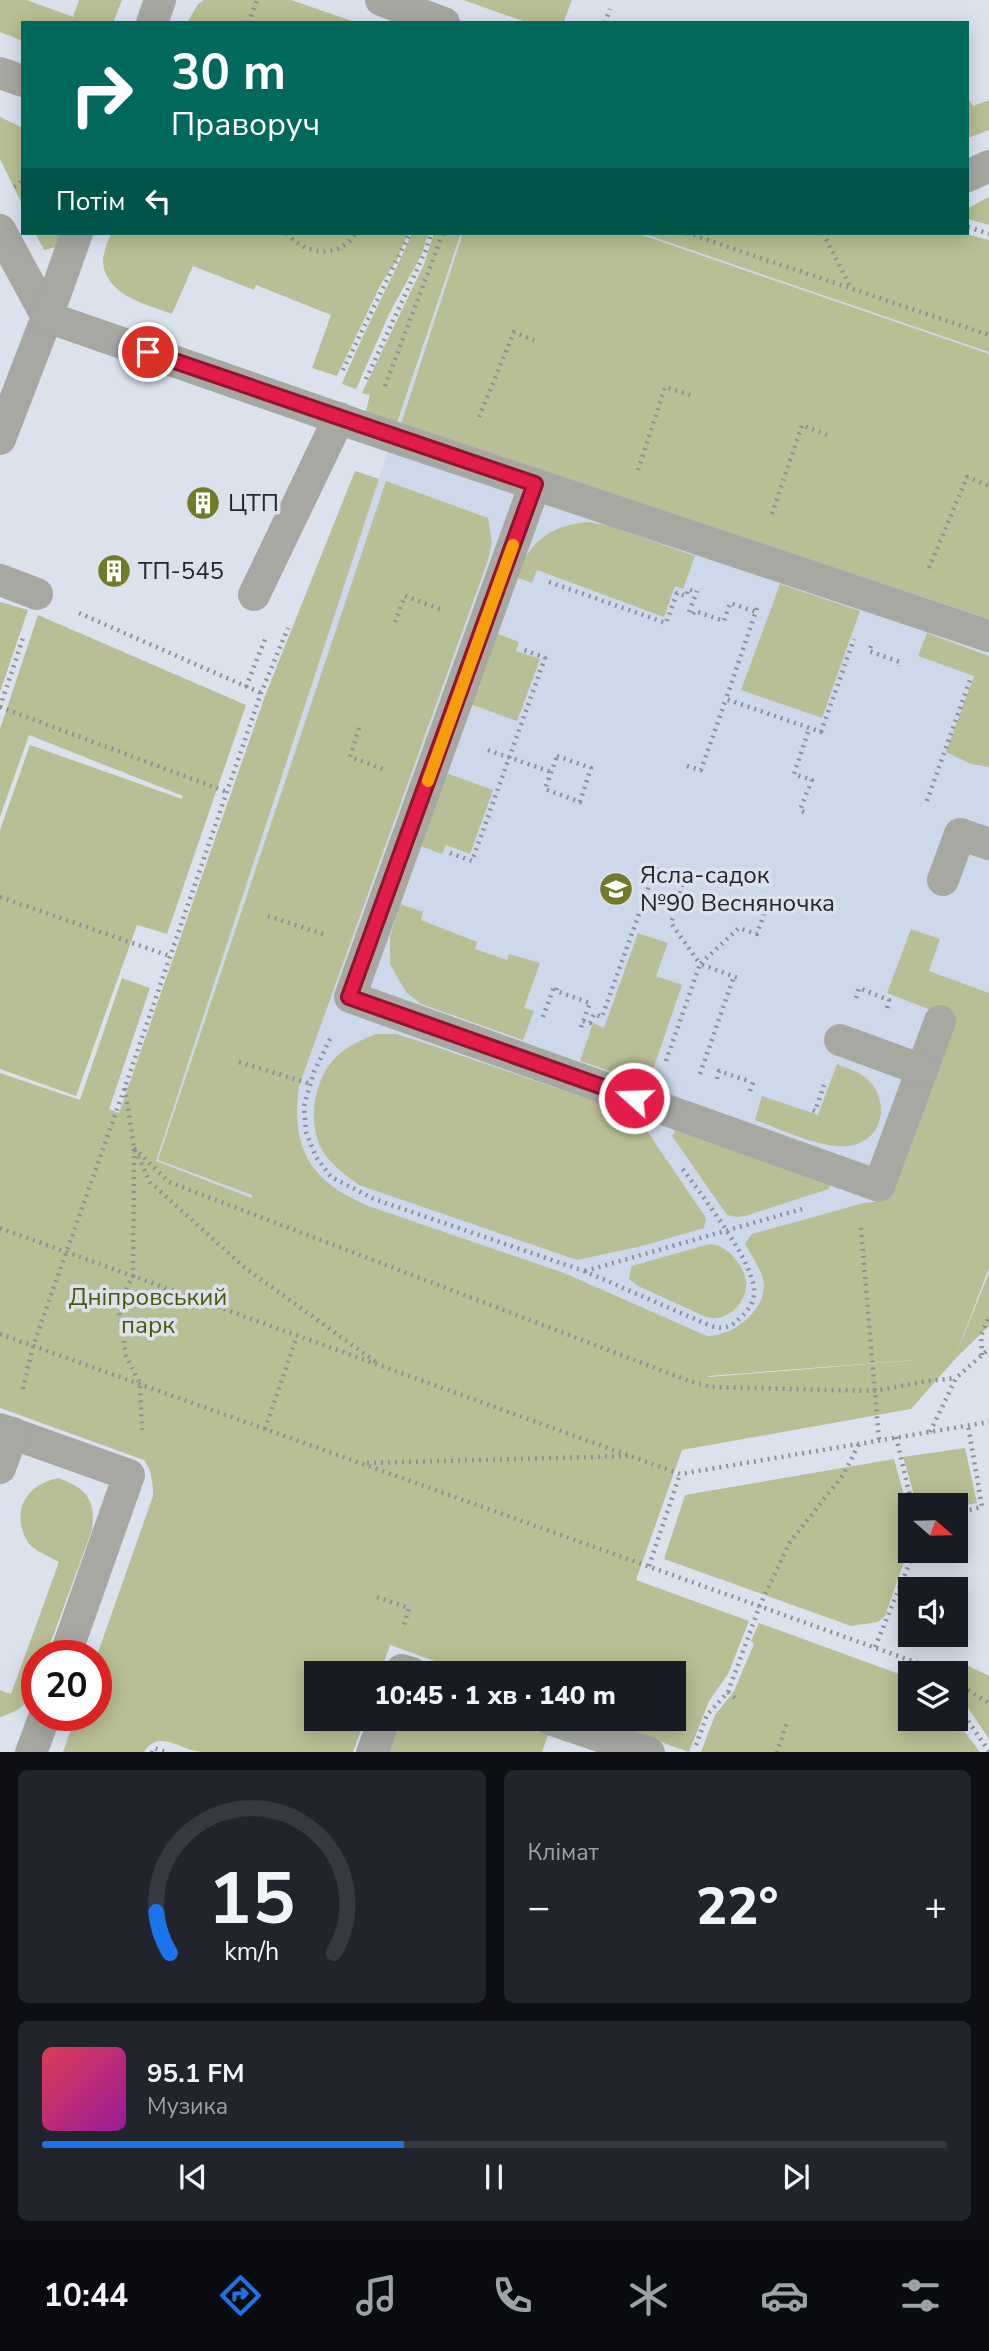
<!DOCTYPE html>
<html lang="uk">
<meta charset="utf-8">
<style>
body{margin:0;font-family:"Nunito Sans",sans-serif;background:#20242c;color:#f1f3f6;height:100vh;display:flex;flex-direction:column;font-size:26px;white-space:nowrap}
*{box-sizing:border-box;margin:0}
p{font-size:23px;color:#9ea1a6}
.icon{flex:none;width:38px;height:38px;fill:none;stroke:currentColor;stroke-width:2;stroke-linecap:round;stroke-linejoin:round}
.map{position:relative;height:1752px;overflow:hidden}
.panel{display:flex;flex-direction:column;gap:18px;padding:18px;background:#0d0f14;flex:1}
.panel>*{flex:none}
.guide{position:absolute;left:21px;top:21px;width:948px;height:214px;border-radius:0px;box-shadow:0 4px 18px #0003;background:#00695c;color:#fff;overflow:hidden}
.needle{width:46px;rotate:110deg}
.buttons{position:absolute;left:898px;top:1493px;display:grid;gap:14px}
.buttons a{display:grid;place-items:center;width:70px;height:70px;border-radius:0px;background:#171b24;box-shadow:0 4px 18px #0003;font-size:35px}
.speed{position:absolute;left:21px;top:1640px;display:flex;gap:14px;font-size:35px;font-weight:700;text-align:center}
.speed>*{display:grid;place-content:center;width:91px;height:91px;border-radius:50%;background:#171b24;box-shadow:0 4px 18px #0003;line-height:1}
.speed .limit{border:10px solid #d22;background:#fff;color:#111}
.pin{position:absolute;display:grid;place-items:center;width:60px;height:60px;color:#fff;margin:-30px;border:4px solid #fff;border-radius:50%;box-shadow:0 2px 7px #0007}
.me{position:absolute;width:77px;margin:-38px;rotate:290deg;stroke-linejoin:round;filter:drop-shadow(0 0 5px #0008)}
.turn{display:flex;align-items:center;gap:24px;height:147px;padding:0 35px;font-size:32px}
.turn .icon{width:91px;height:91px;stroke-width:2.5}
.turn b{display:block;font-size:49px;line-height:60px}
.then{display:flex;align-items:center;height:66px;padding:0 35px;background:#0003;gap:14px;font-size:26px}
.big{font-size:52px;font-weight:800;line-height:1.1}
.panel .card{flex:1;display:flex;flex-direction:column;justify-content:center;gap:10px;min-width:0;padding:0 24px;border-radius:10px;background:#20242c}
.panel .dial{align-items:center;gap:0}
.dial svg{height:182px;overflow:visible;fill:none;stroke:#363941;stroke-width:7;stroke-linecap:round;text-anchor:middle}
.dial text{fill:#f1f3f6;stroke:none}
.song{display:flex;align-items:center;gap:21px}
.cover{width:84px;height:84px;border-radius:10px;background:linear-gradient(135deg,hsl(350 70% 55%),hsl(300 70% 35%))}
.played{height:7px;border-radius:4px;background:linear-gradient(90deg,#1a73e8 40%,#363941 40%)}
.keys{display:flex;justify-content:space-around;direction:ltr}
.heat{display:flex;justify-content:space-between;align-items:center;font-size:38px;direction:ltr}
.panel .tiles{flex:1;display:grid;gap:18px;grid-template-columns:1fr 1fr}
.card:last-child{grid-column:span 2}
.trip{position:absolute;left:304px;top:1661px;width:382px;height:70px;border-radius:0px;background:#171b24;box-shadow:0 4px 18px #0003;font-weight:800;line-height:70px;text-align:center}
.dock{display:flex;height:112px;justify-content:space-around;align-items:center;background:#090b0e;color:#9ea1a6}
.dock .icon{width:49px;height:49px}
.dock .selected{color:#1a73e8}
.dock b{font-size:32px;color:#f1f3f6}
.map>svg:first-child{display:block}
.built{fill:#cdd8ea}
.green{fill:#b8bf94;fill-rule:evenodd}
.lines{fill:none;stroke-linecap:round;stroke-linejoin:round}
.path{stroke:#8c919a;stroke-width:4.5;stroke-dasharray:2 5;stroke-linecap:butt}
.lane{stroke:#a7a8a2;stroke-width:32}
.route-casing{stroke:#92132f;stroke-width:18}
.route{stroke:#e11d48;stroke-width:12}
.slow{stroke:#f59e0b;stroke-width:12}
.labels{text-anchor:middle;stroke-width:7;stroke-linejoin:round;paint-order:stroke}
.poi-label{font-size:24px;fill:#24262b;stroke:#dbe2ee;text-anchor:start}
.park-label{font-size:24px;fill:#4f5608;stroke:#dbe2ee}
</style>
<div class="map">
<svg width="989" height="1753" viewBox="0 0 989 1753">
<rect width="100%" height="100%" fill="#dbe2ee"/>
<!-- built -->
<path class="built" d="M461,233H647L989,352V1268L955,1357L708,1374L156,1161L212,980Z"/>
<!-- green -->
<g class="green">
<path d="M0,0H27L73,17L79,0H122L113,23H23V41L0,32Z"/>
<path d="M204,0H291L358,23H187L198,4Z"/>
<path d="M463,0H572L564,21L562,23H529Z"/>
<path d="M989,100V130L968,138V102L970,101L973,106Z"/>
<path d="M0,117L23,128V206L0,159Z"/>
<path d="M989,197V225L968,219V208Z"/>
<path d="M35,233H64L59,246L44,250Z"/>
<path d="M111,233H408L397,260L382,282L337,376L312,368L331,315L256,285L254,290L193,266L172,314C146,304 103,295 103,259C104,251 108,241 111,233Z"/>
<path d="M412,233H428L422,254L390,312L356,389L342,384C363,332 390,284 412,233Z"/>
<path d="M434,233H461L397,423L365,414L370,395L362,393L424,264Z"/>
<path d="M463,233H636L989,354V619L401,424Z"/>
<path d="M642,233H962L989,240V352Z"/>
<path d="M355,471L379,479L156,1161L252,1198V1195L158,1160L386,481L488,518L492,542L488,560L299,1086C290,1150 312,1183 371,1207L564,1273L707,1336C733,1337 770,1308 763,1279C760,1267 751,1255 745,1244L752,1234L864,1203L886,1201L954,1019L887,993L911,929L940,939L929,971L989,993V1268L955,1357L989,1273V1326L957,1357L911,1409L682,1450L636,1580L749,1621L728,1674L709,1701L689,1752L596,1719L674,1718V1673H468L390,1645L380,1673H317V1718L365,1719L353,1752C303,1752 252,1753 202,1752C181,1751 159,1728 144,1752H63L76,1715H96V1658L153,1496C153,1481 152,1472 144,1460L0,1408V1073L80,1100L122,978L150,988L109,1109L119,1113L265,696ZM928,1359L709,1377L708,1376Z"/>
<path d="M587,522L607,525L695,556L683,589L675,586L664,617L537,570L532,583L516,577C531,541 547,527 587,522Z"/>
<path d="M780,584L860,611L822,718L741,690Z"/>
<path d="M0,602L28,610L0,692Z"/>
<path d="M38,615L246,705L167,934L137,925L76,1096L0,1069V830L30,745L182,799L183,796L29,735L0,817V729Z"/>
<path d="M496,633L519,642L516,651L540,659L517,721L470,704Z"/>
<path d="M927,633L989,656V767L971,764L946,752L974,676L918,656Z"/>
<path d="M446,773L493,790L470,854L446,845L442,854L420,846Z"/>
<path d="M400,904L423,912L421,920L477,942L475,949L507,960L509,954L540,963L524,1008L534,1011L523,1040L421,1004L406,992L390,964V937Z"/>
<path d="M638,933L668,943L656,976L682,985L648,1084L580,1061L593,1023L604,1028Z"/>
<path d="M376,1034H396L416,1040L632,1114L645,1128L706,1218L704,1228L642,1246L577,1260L359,1185C344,1174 324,1160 318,1141C309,1115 315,1080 334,1059C345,1047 361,1040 376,1034Z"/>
<path d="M837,1064C846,1068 858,1071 866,1078C889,1097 886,1138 853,1145C826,1152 781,1129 755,1120L762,1096L818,1115Z"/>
<path d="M676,1130L830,1184L829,1189L745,1216L737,1217L727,1215L672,1136Z"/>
<path d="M710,1244C726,1244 745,1266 746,1282C748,1303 725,1324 706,1317L638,1286L629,1279L631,1267L635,1265Z"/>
<path d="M965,1448L977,1503L956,1507V1505H917L903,1457Z"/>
<path d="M894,1459L910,1516V1545L885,1616L878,1622L851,1626L664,1559L685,1495Z"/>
<path d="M58,1478C86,1488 96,1499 92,1530L46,1655L37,1656C37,1686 34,1708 0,1717V1690L11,1694L59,1562C50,1557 38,1552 30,1545C26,1540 22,1531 21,1524C17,1499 35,1483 58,1478Z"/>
<path d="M759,1623L910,1678V1718L955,1719L980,1752H701L715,1715L734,1691L754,1644L751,1641Z"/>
<path d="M969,1666L989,1676V1739L956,1690V1673H944L940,1667Z"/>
<path d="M406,1719H502L548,1735L542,1752L388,1753L391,1741Z"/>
</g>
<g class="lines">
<!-- path -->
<g class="path">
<path d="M249,23L257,0"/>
<path d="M605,23L610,9"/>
<path d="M14,187L19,184L23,178"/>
<path d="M968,227L989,234"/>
<path d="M287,233C305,255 339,260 356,233"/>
<path d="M687,233L989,335"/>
<path d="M823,233L851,288"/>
<path d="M343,370L410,233"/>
<path d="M366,379L426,250L431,233"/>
<path d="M385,386L443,233"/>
<path d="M479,417L514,332L538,342"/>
<path d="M638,470L665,387L690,395"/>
<path d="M772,514L802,425L827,435"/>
<path d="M929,568L967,477L989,486"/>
<path d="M549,582L666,623L677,593L686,596L688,589L696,592"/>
<path d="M757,608L726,699L827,734"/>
<path d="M689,612L697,591"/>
<path d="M79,613L261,693"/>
<path d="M693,614L695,611L724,621L730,603L756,612"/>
<path d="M395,622L405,596L440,609"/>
<path d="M871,646L869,651L900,662L899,666"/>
<path d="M246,687L265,639"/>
<path d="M0,707L23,638"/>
<path d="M0,707L227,792"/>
<path d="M359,728L350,757L383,769"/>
<path d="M821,732L854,639"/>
<path d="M488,750L551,772"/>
<path d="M557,756L591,768L580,802L545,789Z"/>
<path d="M687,766L701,770L726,699"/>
<path d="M927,801L970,680L968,679"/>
<path d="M804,812L800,810L812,780L794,774L809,729"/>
<path d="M450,853L472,861L545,658L524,650"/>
<path d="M650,867L684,879L671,923L700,964L739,928L757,934L768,903L772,905"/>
<path d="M0,897L170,956"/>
<path d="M268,916L323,934"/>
<path d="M557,988L556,991L590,1003L580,1030"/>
<path d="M856,998L859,988L889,1000L887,1008"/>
<path d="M543,1017L554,987"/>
<path d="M583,1021L590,1023L594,1014L602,1017L655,869"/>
<path d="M330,1039L314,1072L304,1106L306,1132L316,1157L331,1177L374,1199L584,1271L711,1326C724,1330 731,1327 740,1318C747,1312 753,1304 754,1295C758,1265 698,1191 680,1165"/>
<path d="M666,1061L700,964L738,978"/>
<path d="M239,1062L311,1084"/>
<path d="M700,1074L734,976"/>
<path d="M717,1079L719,1071L749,1081L750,1079"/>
<path d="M125,1088L134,1148L150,1182L245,1268L376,1362"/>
<path d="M750,1091L754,1080"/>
<path d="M813,1110L815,1111L824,1085"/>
<path d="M134,1148L169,1182L689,1381L711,1387L874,1391L927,1381L956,1378"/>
<path d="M134,1149L133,1276L118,1304L126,1356L140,1384L142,1430"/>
<path d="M0,1228L680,1474L989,1422"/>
<path d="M861,1228L879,1440"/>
<path d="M585,1271L802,1209"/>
<path d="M0,1334L929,1667L938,1673"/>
<path d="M982,1355L981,1336L989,1316"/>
<path d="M23,1389L33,1346L125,1087L261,693L288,628"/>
<path d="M265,1429L297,1336"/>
<path d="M930,1432L956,1378L989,1349"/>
<path d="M896,1437L912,1505"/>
<path d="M367,1463L628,1456"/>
<path d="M956,1513L982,1507L968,1425"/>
<path d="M649,1566L680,1474"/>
<path d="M377,1597L409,1608L404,1625"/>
<path d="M875,1647L915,1550"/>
<path d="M956,1683L989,1703"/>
<path d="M728,1692L736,1699"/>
<path d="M956,1704L989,1751"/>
<path d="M696,1745L707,1715L728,1692L760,1605L790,1542L843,1475L859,1444"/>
<path d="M152,1753L154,1748L168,1753"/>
<path d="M777,1753L787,1722"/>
</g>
<!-- lane -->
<g class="lane">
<path d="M381,0L444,23"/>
<path d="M152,23L160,0"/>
<path d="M0,73L23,81"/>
<path d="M968,176L989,166"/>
<path d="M0,230L47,317L0,439"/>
<path d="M77,233L47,317L369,429L989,636"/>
<path d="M535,484L350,997L879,1186L940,1021"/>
<path d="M0,580L37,594"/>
<path d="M254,595L339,418"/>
<path d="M943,880L960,834L989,844"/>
<path d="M840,1040L922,1070"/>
<path d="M0,1429L129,1475L65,1656"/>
<path d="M0,1468L13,1433"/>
<path d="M401,1673L402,1670L412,1673"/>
<path d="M547,1718L649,1753"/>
<path d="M31,1753L45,1715"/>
<path d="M372,1753L385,1718"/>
</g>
</g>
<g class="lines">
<!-- route casing -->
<g class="route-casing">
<path id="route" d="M148,352L535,484L349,997L634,1098"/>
</g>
<!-- route -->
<use href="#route" class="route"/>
<!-- slow -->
<path class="slow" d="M428,781L513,545"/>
</g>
<!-- icons -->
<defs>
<g id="building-disc" transform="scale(1.75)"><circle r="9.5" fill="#717a25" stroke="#dbe2ee"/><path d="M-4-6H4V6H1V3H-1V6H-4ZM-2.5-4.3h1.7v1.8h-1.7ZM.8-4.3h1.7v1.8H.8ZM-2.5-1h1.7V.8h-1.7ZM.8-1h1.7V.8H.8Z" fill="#fff"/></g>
<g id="school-disc" transform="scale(1.75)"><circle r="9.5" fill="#717a25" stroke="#dbe2ee"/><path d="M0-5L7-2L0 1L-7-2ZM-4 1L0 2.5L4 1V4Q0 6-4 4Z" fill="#fff"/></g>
</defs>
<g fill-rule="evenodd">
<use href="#building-disc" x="203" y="503"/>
<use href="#building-disc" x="114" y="571"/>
<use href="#school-disc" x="616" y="889"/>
</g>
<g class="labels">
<!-- poi labels -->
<g class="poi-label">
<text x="228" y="511">ЦТП</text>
<text x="138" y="579">ТП-545</text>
<text x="640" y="883">Ясла-садок<tspan x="640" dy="28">№90 Весняночка</tspan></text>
</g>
<!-- park labels -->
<g class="park-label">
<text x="148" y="1305">Дніпровський<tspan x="148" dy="28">парк</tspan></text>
</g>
</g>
</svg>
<div class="buttons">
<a><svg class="needle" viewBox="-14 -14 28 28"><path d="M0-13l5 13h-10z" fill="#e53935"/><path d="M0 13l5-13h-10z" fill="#9ea1a6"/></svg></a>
<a><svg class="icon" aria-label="sound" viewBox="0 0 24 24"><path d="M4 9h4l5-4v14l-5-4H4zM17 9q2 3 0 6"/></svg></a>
<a><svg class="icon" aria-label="layers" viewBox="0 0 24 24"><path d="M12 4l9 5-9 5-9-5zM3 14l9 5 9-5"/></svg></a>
</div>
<div class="speed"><div class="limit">20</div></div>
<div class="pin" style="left:148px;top:352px;background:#d93025"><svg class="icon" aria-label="arrive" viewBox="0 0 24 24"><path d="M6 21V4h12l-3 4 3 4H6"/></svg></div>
<svg class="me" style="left:634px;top:1098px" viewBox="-20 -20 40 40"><circle r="17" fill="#e11d48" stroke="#fff" stroke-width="3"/><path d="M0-11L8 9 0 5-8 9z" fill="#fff"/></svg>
<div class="trip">10:45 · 1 хв · 140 m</div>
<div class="guide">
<div class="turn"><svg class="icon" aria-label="right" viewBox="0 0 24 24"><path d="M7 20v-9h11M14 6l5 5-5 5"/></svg><div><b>30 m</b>Праворуч</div></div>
<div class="then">Потім<svg class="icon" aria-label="left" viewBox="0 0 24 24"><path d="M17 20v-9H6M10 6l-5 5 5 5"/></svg></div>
</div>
</div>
<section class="panel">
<div class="tiles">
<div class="card dial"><svg viewBox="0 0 100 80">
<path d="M14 69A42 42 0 1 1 86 69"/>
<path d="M14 69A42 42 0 0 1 8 51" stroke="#1a73e8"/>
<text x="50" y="56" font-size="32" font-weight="700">15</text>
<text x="50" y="72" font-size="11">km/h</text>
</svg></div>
<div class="card"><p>Клімат</p>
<div class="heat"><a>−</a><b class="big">22°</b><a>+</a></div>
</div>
<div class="card">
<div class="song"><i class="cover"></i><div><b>95.1 FM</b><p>Музика</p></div></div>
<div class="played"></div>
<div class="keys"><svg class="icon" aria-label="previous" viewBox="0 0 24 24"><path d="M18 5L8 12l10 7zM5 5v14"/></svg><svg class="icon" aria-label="pause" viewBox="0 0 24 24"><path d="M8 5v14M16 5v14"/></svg><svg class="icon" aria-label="next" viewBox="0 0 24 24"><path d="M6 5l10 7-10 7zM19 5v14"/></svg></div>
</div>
</div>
</section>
<nav class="dock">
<b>10:44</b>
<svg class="icon selected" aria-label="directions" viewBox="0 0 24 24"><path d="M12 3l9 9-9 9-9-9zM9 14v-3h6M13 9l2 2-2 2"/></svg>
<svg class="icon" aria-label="music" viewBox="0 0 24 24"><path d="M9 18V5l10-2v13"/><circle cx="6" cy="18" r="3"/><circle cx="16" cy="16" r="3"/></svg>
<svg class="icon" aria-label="phone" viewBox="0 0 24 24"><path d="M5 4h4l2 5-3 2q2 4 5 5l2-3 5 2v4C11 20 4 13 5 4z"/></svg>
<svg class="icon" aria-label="climate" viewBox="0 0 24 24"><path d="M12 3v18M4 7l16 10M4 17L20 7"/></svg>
<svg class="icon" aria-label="car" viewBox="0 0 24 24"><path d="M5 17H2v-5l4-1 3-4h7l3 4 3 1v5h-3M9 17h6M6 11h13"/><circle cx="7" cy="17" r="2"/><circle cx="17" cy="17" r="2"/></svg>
<svg class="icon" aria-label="filters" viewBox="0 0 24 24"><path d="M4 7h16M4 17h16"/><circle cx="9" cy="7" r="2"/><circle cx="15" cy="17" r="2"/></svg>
</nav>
